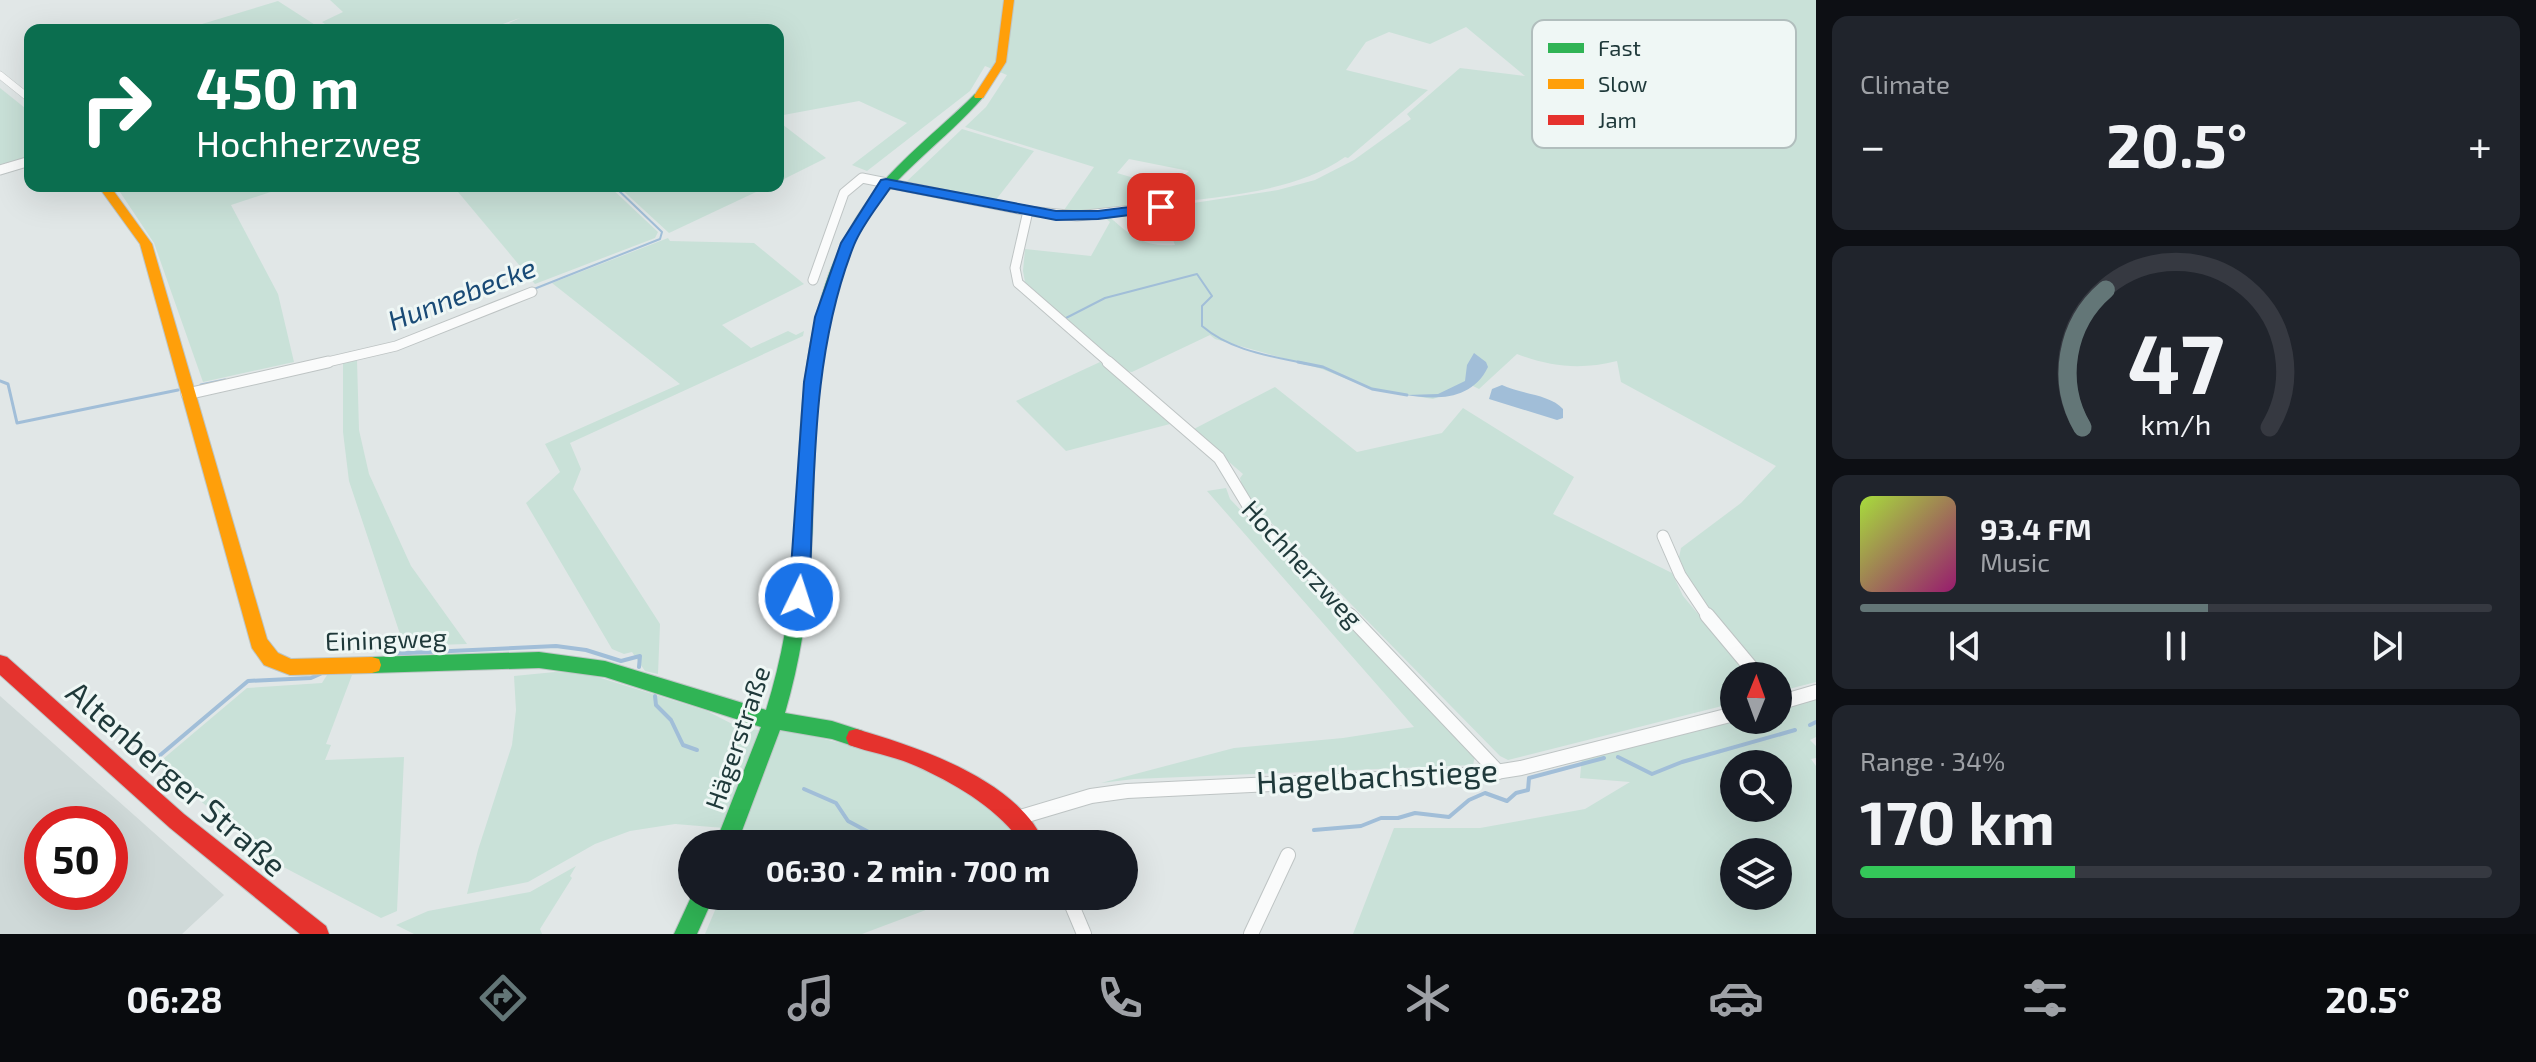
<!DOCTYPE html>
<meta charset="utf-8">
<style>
body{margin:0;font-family:"Exo 2",sans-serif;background:#20242c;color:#f1f3f6;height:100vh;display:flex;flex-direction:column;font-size:30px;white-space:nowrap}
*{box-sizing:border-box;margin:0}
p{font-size:26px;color:#9ea1a6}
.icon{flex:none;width:44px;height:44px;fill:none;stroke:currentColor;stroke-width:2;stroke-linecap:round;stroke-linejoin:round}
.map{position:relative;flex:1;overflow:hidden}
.panel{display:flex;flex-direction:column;gap:16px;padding:16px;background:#0d0f14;width:720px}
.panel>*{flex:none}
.hud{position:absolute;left:24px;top:24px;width:760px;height:168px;border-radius:16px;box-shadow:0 8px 32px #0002;background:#0b6e4f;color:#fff;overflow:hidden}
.needle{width:52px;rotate:1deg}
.controls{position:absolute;left:1720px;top:662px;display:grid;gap:16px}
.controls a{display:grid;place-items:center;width:72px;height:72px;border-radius:50%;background:#171b24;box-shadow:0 8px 32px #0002;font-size:40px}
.speed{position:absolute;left:24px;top:806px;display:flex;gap:16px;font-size:40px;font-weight:700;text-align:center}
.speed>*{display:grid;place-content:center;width:104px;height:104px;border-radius:50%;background:#171b24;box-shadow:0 8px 32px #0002;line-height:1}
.speed .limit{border:12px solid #d22;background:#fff;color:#111}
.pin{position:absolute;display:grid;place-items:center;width:68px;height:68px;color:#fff;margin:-34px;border-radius:16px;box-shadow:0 4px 12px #0006}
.me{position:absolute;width:88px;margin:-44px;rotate:4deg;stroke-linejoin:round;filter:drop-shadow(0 0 6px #0008)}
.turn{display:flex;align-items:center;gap:28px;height:168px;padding:0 40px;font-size:36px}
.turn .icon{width:104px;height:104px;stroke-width:2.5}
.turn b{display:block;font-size:56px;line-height:68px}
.big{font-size:60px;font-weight:700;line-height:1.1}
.panel .tile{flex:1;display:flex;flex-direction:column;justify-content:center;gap:12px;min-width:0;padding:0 28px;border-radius:16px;background:#20242c}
.panel .dial{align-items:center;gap:0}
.dial svg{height:208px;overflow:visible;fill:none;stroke:#363941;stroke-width:7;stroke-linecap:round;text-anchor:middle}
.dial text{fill:#f1f3f6;stroke:none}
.song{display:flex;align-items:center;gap:24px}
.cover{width:96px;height:96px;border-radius:12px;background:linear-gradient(135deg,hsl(80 70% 55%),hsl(320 70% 35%))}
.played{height:8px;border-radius:4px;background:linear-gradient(90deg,#637677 55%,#363941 55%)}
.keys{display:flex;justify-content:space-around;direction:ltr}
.heat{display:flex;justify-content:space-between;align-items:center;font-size:44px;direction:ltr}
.charge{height:12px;border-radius:6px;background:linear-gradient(90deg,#34c759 34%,#363941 0)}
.trip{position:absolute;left:678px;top:830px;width:460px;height:80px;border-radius:40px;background:#171b24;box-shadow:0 8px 32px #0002;font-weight:700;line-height:80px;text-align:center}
.tab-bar{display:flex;height:128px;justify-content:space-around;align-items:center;background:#090b0e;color:#9ea1a6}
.tab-bar .icon{width:56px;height:56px}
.tab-bar .selected{color:#637677}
.tab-bar b{font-size:36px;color:#f1f3f6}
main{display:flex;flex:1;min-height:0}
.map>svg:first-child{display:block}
.built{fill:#cfd9d8;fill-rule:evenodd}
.green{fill:#c9e1d8;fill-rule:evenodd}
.water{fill:#a1bed8}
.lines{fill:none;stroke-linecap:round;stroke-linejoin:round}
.stream-far2{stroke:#a1bed8;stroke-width:2}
.stream-far1{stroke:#a1bed8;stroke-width:3}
.stream{stroke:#a1bed8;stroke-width:4}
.street-far3-casing{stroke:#bec4c4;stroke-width:8}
.street-far2-casing{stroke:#bec4c4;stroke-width:11}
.street-far1-casing{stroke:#bec4c4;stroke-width:13}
.street-casing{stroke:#bec4c4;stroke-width:16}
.fast-casing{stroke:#bdc5c5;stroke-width:2}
.slow-casing{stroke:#bdc5c5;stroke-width:2}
.jam-casing{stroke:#bdc5c5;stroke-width:2}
.street-far3{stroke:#fafbfb;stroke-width:7}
.street-far2{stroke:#fafbfb;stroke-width:9}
.street-far1{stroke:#fafbfb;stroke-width:11}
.street{stroke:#fafbfb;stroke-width:14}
.fast{fill:#30b455;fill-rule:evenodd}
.slow{fill:#ff9f0a;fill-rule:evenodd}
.jam{fill:#e5322d;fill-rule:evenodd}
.route{fill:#1a73e8;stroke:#114b97;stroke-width:2}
.labels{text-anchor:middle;stroke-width:6;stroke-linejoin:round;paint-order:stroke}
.street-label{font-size:26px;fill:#1f393a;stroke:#eff7f5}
.water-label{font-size:28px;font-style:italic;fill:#194a76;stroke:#eff7f5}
.near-street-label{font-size:32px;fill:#1f393a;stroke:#eff7f5}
.key{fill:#eff7f5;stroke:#b1bebd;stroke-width:2}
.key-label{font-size:22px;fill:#1f393a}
</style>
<main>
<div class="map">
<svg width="1816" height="934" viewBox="0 0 1816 934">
<rect width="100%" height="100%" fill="#e1e7e7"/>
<!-- built -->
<path class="built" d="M0,696L224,895L182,934H0ZM42,824H110V892H42Z"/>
<!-- green -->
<g class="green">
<path d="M330,0H1816V682L1781,691L1778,688V676H1765L1696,594L1678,562L1681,548L1741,503L1776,466L1621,382L1617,361C1581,370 1551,367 1517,354L1479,389L1471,385L1433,399L1372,389L1322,369L1215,339L1210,335L1132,372L1124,371L1025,282L1023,271L1025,249L1091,256L1110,222L1103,216L1107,215C1132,236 1141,247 1175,245L1161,208L1278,190L1315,180L1354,160L1411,119L1407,114L1460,68L1525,76L1466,27L1430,44L1389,32L1366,42L1346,70L1428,90L1348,158L1345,157C1294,193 1221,196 1161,204L1164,191L1189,171L1129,159L1117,173L1165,187L1156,203L1062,213L1094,167L965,127L986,107L1007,75L985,66L970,91L867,171L852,165L907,123L859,101L778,116V30H520L509,23L520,18L485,30H334L322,22L343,12Z"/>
<path d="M278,1L323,30H182Z"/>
<path d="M0,88L25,108H30V159L0,167Z"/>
<path d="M778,121L826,158L778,182Z"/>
<path d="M962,129L1034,151L995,201L905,183Z"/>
<path d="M116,186H289L231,205L278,294L294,362L203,382L154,243Z"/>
<path d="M453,186H609L658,232L655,238L535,284Z"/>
<path d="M618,186H769L669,233Z"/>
<path d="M668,238L670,241L754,243L804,284L722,325L751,348L788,331L796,335L804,331L803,336L570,443L581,469L573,489L660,624L658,674L645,671L632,652L624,654L612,649L526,503L560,472L545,444L680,384L552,283Z"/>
<path d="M357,360L359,430L369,474L411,566L467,644L404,646L349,481L343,432V363Z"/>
<path d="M1100,362L1170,424L1066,451L1016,401Z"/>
<path d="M1275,387L1357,452L1442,433L1463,408L1574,477L1553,514L1672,573L1683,596L1750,676H1734V703L1508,760L1500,756L1244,495L1240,478L1243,474L1192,430Z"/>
<path d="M1226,488L1230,499L1475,756L1473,765L1134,779L1101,783L1234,748L1343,738L1414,727L1207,491Z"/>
<path d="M555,672L588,674L707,711L742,729L796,732L940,768L986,799L1020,844H744L749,830L675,824L630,831L595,844L528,882L467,894L478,850L512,745L516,710L514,676Z"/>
<path d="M327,675H352L326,744L331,745L325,760L404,757L397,911L381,918L270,860L157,764L247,688L322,683Z"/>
<path d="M1816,697V737L1810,740L1816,746V758L1811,759L1816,766V934H1353L1394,828H1480L1585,809L1630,782L1580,778L1582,757L1734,720H1778V709ZM1734,764H1778V808H1734ZM1734,852H1778V896H1734Z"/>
<path d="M576,866L570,876L572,878L540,929L542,934H414L396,925L428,911L530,892Z"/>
<path d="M721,896H963L862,934H705Z"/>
</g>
<!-- water -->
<g class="water">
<path d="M1474,353L1486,362L1488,367C1472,400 1438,400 1406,395L1438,394L1465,381L1467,365Z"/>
<path d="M1502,385C1520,394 1550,394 1563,409V418L1557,420L1489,399L1492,389Z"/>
</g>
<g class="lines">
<!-- stream-far2 -->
<g class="stream-far2">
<path d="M534,289L660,239L662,232L614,186"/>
<path d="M1066,318L1105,298L1197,274L1212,296L1202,306V326C1231,351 1271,356 1307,364"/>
</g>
<!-- stream-far1 -->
<g class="stream-far1">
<path d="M1298,362L1323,367L1372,389L1407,395"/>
<path d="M0,381L8,384L17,423L178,390"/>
<path d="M201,385L225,380"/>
</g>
<!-- stream -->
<g class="stream">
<path d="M387,654L556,646L586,650L621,661L640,656L639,667"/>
<path d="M655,696L656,705L671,720L683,745L697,750"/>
<path d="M1810,725L1816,722"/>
<path d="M1618,757L1652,774L1682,762L1795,730"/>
<path d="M152,762L248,681L311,678L320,674"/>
<path d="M804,789L836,803L848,821L891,844"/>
<path d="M1314,830L1361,826L1381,818H1398L1415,813L1449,817L1469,800L1485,793L1507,801L1516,793L1528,790L1529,778L1604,758"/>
</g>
<!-- street-far3 casing -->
<g class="street-far3-casing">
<path id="street-far3" d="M0,75L30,99"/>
</g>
<!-- street-far2 casing -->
<g class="street-far2-casing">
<g id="street-far2">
<path d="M0,170L30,161"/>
<path d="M1028,211L1077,216L1161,207"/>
<path d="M813,280L844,193L862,178L1028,211L1015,268L1018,283L1111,364"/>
<path d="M319,364L396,346L532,292"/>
</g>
</g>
<!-- street-far1 casing -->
<g class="street-far1-casing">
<g id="street-far1">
<path d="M1108,362L1219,458L1253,514L1351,617"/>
<path d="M187,394L328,362"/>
<path d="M1663,536L1680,575L1708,617"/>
</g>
</g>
<!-- street casing -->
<g class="street-casing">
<g id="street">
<path d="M1349,615L1498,772"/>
<path d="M1707,615L1758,676"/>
<path d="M1778,703L1816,692"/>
<path d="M1017,818L1091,796L1127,791L1483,774L1521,768L1734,714"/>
<path d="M1068,896L1084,934"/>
<path d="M1251,934L1288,855"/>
</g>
</g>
<!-- fast casing -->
<g class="fast-casing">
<g id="fast">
<path d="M975,94L984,96C946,141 895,172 864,224C806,323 818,447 811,557C808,610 800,662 785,713L832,721L863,731L866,738L863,745L856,747L832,739L780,730L737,844H715L761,727L605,677L539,668L372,673L365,671L363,665L365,659L372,657L539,652L605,661L766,710C782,659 791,607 794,554C802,438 794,306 864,206C894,163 938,131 975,94Z"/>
<path d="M692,895L714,896L697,934H674Z"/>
</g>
</g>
<!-- slow casing -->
<g class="slow-casing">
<g id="slow">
<path d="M1004,0H1014L1006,62L983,98H975L974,96L996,62Z"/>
<path d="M98,186H110L152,244L267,639L278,653L291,659L372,657L379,659L381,665L379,671L372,673L290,675L264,665L252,648L140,244Z"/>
</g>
</g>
<!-- jam casing -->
<g class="jam-casing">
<g id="jam">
<path d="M0,655L7,657L184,814L326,926L329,934H300L170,828L0,675Z"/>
<path d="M856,729C918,747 1018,780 1045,844H1022C999,809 954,783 916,766C894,756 871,753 849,745L846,738L849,731Z"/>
</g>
</g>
<!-- street-far3 -->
<use href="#street-far3" class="street-far3"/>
<!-- street-far2 -->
<use href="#street-far2" class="street-far2"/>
<!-- street-far1 -->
<use href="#street-far1" class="street-far1"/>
<!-- street -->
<use href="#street" class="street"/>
<!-- fast -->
<use href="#fast" class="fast"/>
<!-- slow -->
<use href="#slow" class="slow"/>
<!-- jam -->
<use href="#jam" class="jam"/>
</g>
<!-- route -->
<path class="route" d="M886,179L1056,211H1098L1161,203L1168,207L1161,211L1098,219L1056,220L890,188C878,206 862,225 854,245C810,356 815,480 809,597L806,603L799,606L792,603L789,597L804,382L815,317L841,243L881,180Z"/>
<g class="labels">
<!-- street labels -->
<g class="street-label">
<text transform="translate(1302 564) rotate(47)" y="9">Hochherzweg</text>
<text transform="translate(386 640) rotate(-2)" y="9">Einingweg</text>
<text transform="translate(738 738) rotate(-71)" y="9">Hägerstraße</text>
</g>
<!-- water labels -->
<g class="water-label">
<text transform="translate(462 294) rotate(-21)" y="10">Hunnebecke</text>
</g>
<!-- near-street labels -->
<g class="near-street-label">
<text transform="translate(1377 777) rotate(-3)" y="11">Hagelbachstiege</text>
<text transform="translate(176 779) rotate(41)" y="11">Altenberger Straße</text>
</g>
</g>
<!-- legend -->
<rect x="1532" y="20" width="264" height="128" rx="12" class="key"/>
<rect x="1548" y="43" width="36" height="10" fill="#30b455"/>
<rect x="1548" y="79" width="36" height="10" fill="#ff9f0a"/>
<rect x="1548" y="115" width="36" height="10" fill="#e5322d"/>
<g class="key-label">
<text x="1598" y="56">Fast</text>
<text x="1598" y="92">Slow</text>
<text x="1598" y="128">Jam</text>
</g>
</svg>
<div class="controls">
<a><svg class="needle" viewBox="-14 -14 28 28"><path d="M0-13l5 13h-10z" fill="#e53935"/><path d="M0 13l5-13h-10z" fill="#9ea1a6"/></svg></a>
<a><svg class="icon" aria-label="search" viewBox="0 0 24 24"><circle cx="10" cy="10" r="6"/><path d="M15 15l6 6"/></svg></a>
<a><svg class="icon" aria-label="layers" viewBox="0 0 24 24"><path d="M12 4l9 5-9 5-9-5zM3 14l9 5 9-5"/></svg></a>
</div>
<div class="speed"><div class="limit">50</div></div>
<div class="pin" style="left:1161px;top:207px;background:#d93025"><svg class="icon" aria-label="arrive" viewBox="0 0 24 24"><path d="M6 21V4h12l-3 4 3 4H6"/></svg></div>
<svg class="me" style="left:799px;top:597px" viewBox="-20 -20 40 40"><circle r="17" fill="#1a73e8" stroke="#fff" stroke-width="3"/><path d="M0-11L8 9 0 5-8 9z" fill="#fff"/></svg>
<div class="trip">06:30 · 2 min · 700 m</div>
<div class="hud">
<div class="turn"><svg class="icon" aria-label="right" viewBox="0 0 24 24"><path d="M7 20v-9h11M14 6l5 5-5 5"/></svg><div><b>450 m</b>Hochherzweg</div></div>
</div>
</div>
<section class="panel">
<div class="tile"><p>Climate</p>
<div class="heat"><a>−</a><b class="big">20.5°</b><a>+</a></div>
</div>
<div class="tile dial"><svg viewBox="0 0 100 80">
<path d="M14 69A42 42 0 1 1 86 69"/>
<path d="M14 69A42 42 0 0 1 23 16" stroke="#637677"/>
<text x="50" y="56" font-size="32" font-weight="700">47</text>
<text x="50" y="72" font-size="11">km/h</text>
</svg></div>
<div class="tile">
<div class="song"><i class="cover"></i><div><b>93.4 FM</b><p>Music</p></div></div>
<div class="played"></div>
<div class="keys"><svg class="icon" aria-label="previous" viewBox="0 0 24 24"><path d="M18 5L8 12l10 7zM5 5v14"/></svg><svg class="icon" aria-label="pause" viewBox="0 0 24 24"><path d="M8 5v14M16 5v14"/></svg><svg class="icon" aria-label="next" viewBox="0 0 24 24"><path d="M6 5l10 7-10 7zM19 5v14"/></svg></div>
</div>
<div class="tile"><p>Range · 34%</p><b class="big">170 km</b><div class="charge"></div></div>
</section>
</main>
<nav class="tab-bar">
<b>06:28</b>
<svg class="icon selected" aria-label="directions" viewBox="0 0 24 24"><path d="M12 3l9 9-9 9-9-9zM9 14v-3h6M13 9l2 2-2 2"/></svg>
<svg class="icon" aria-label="music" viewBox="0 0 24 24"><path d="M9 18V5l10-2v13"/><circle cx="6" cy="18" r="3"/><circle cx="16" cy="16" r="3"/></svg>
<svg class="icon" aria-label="phone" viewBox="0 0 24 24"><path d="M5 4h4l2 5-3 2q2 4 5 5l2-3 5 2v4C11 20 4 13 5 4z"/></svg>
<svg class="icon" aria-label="climate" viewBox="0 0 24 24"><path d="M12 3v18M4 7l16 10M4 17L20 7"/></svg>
<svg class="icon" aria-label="car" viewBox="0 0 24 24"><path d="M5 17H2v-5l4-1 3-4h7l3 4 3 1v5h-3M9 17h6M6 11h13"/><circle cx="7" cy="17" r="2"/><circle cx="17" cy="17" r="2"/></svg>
<svg class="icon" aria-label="filters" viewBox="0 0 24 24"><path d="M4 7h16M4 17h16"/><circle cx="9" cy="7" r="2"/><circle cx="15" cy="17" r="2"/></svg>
<b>20.5°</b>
</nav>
